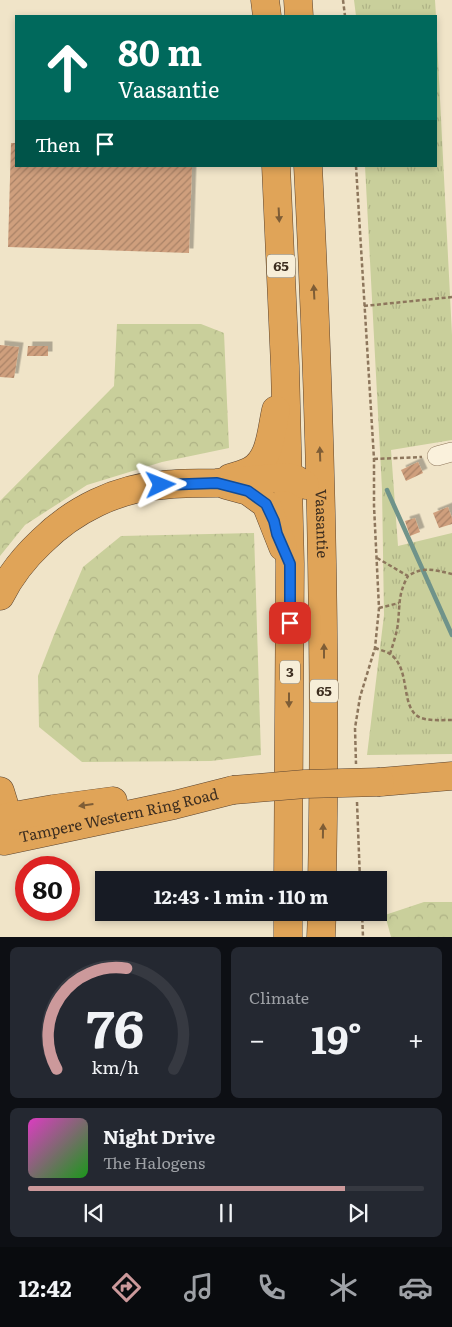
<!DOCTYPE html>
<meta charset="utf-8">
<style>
body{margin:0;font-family:Literata,serif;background:#242831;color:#f1f3f6;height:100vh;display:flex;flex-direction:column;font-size:19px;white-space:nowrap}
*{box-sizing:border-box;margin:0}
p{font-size:16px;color:#9ea1a6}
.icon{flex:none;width:28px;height:28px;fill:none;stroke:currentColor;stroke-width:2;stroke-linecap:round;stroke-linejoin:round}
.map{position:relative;height:937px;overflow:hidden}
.sheet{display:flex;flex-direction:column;gap:10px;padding:10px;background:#0d0f14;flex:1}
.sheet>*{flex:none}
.guide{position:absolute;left:15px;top:15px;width:422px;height:152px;border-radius:0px;box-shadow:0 2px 8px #0003;background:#00695c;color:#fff;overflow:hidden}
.speed{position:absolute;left:15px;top:856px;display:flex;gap:10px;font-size:25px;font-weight:700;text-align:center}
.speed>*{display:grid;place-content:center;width:65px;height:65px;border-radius:50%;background:#171b24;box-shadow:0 2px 8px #0003;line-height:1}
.speed .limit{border:8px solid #d22;background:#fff;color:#111}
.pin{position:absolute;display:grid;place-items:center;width:42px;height:42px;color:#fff;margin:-21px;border-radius:10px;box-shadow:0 2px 8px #0006}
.me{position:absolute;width:55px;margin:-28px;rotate:88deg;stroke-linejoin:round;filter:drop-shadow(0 0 4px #0008)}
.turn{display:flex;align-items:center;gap:18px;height:105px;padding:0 20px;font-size:22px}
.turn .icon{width:65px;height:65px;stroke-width:2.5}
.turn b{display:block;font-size:35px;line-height:42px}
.then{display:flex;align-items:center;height:48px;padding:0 20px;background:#0003;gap:10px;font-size:19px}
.big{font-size:38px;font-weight:700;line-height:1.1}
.sheet .tile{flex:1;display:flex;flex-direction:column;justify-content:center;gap:8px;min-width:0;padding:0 18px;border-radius:8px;background:#242831}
.sheet .dial{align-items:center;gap:0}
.dial svg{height:130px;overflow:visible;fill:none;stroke:#363941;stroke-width:7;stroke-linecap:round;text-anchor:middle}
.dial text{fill:#f1f3f6;stroke:none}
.song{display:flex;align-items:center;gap:15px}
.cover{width:60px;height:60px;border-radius:8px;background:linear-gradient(135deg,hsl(310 70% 55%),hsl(120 70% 35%))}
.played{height:5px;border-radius:2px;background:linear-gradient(90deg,#cc999b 80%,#363941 80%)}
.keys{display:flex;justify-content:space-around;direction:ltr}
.heat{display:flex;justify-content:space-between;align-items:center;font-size:28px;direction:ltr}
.sheet .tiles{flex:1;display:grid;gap:10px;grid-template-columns:1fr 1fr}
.tile:last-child{grid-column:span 2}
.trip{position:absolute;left:95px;top:871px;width:292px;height:50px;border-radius:0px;background:#171b24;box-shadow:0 2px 8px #0003;font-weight:700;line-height:50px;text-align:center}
.tabs{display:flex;height:80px;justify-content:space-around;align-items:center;background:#090b0e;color:#9ea1a6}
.tabs .icon{width:35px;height:35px}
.tabs .active{color:#cc999b}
.tabs b{font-size:22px;color:#f1f3f6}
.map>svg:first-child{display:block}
.forest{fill:url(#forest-crowns)}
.park{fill:url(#park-tufts)}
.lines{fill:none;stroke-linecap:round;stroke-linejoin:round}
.stream{stroke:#6f938a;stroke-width:4.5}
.building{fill:url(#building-hatch);filter:url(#shadow)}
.minor-casing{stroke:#8d765c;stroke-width:20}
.highway-casing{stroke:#5b4430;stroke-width:29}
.path{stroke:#8d765c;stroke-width:2.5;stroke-dasharray:4 2.5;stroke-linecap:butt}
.minor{stroke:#faf1dc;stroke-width:19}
.highway{stroke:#e0a458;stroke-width:28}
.highway-bridge-casing{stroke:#5b4430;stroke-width:29;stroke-linecap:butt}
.highway-bridge{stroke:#e0a458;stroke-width:28}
.oneway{fill:#7e5d36}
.route-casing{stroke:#114b97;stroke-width:12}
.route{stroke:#1a73e8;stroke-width:9}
.labels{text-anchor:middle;stroke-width:5;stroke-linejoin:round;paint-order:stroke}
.shield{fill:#f7eed8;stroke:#756857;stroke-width:1}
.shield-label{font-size:14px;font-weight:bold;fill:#3d2e20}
.street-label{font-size:15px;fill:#3d2e20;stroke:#f7eed8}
</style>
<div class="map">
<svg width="452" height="937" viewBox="0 0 452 937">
<defs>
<pattern id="forest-crowns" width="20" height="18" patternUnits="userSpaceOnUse" patternTransform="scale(1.25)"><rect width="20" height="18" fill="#c9cf9b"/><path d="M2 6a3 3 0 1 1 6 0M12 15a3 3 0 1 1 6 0" fill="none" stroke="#aeb285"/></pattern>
<pattern id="park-tufts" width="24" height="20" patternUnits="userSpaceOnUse" patternTransform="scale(1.25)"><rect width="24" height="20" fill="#c9cf9b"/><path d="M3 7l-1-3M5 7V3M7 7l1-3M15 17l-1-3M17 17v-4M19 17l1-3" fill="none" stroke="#aeb285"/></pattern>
<pattern id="building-hatch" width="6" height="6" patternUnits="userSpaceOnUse" patternTransform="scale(1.25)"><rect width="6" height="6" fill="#cf9f7d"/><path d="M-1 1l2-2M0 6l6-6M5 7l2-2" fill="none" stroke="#a98266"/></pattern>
<filter id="shadow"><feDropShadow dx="4.5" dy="-4.5" stdDeviation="0" flood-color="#0004"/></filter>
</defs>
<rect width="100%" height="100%" fill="#f0e4c8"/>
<!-- forest -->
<g class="forest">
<path d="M117,324H201L224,333L229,448L162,462L87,485L25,525L0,556V501L114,386Z"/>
<path d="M254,533L261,755L211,761L82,762L39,727L38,676L54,635L83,567L121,536Z"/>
<path d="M424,902H452V937H391L385,915Z"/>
</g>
<!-- park -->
<g class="park">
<path d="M354,0H435L436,16H356Z"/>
<path d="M436,20L452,335V440L391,450L398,546L452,533V754L367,755L384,615L382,489L365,166H436Z"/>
</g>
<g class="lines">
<!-- stream -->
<path class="stream" d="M387,490L452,635"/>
</g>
<!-- building -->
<g class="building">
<path d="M11,143H16V166H192L189,253L8,247Z"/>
<path d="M0,345L19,347L14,378L0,377Z"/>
<path d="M28,346H48V356H27Z"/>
<path d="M418,462L423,473L406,481L401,470Z"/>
<path d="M448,507L452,518V524L439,528L433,513Z"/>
<path d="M415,518L420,532L410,536L405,521Z"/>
</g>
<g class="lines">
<!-- minor casing -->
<g class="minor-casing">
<path id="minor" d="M437,456L452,452"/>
</g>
<!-- highway casing -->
<g class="highway-casing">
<g id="highway">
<path d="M265,0L267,16"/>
<path d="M298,0L299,16"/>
<path d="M276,166L285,366L290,564L288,880"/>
<path id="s1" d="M308,166C320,404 327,642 322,880"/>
<path d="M230,478C237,476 244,474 250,471C271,460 271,431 276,410"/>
<path d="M226,485L248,491L266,504L283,547"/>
<path d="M0,596C10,576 25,557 41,542C73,510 117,488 163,485C180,483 198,483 216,483C240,481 264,479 288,477L297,480L305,485"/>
<path d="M380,782L452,776"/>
<path id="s2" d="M0,791L8,817L4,841L174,805L233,790"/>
<path d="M8,817L53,809L113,801"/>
<path d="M288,937V912"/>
<path d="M321,937L322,912"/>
</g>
</g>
<!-- path -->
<g class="path">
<path d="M343,0L345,16"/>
<path d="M356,166L374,459V506L379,608L375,648L360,697L355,728L356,764"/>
<path d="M364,306L452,297"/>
<path d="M374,459L422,457"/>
<path d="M377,558L408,576C423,566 435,570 452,574"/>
<path d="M379,608L399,603"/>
<path d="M375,648C380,650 386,651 390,654C412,669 399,709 421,718C431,721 442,720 452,720"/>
<path d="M390,654C393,644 397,633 398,623C400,604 398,594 408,576"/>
<path d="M357,802L360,880"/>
<path d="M362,912L363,937"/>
</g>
<!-- minor -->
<use href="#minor" class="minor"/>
<!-- highway -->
<use href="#highway" class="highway"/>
<!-- highway-bridge casing -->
<g class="highway-bridge-casing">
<path id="highway-bridge" d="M233,790L305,784L380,782"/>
</g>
<!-- highway-bridge -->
<use href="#highway-bridge" class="highway-bridge"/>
</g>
<!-- one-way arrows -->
<defs><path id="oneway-solid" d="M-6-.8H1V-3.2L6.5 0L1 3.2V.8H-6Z" transform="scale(1.25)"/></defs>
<g class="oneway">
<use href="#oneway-solid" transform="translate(279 215) rotate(87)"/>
<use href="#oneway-solid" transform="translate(314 292) rotate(-93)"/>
<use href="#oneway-solid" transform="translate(320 454) rotate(-92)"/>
<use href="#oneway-solid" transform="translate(324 651) rotate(-90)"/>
<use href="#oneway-solid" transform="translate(289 700) rotate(90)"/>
<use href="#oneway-solid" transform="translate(86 805) rotate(172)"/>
<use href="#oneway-solid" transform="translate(323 831) rotate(-89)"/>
</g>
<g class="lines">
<!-- route casing -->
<g class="route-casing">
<path id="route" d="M161,485L217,483L248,491L266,504L274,521L277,534L290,564V623"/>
</g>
<!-- route -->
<use href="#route" class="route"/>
</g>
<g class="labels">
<!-- shield labels -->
<g class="shield">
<rect x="267" y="254.5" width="28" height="23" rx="4"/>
<rect x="280" y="660.5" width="20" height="23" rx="4"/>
<rect x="310" y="679.5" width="28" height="23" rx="4"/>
</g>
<g class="shield-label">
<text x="281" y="271">65</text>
<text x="290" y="677">3</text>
<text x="324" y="696">65</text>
</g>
<!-- street labels -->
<g class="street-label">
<text dy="5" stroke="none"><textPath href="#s1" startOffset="358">Vaasantie</textPath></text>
<text dy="5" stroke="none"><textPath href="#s2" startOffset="169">Tampere Western Ring Road</textPath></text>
</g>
</g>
</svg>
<div class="speed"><div class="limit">80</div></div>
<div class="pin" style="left:290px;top:623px;background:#d93025"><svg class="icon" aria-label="arrive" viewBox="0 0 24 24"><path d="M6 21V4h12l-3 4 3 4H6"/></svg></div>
<svg class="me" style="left:161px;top:485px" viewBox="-20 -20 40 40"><path d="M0-17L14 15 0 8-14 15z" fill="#1a73e8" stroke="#fff" stroke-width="4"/></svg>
<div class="trip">12:43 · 1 min · 110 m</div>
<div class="guide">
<div class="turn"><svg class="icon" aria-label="ahead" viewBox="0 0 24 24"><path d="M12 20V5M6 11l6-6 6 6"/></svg><div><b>80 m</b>Vaasantie</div></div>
<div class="then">Then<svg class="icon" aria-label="arrive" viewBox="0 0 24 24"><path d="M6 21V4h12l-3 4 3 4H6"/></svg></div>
</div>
</div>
<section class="sheet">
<div class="tiles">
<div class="tile dial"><svg viewBox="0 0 100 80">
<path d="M14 69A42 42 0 1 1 86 69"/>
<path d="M14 69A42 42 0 0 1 57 7" stroke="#cc999b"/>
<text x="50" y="56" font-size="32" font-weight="700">76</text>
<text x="50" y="72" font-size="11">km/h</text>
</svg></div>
<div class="tile"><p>Climate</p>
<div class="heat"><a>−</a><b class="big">19°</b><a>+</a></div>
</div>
<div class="tile">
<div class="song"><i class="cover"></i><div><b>Night Drive</b><p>The Halogens</p></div></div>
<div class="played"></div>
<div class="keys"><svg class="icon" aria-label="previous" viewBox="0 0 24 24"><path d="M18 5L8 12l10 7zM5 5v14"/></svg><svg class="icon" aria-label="pause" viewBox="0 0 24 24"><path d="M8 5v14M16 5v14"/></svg><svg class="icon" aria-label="next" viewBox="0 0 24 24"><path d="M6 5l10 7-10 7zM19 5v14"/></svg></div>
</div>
</div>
</section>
<nav class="tabs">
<b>12:42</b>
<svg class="icon active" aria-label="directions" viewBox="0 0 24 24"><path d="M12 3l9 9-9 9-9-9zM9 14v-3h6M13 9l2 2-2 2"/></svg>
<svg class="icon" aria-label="music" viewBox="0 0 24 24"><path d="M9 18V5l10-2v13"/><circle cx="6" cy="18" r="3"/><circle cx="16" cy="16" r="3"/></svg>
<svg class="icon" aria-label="phone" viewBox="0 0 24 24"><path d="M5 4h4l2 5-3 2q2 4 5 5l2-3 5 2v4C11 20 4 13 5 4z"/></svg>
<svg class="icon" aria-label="climate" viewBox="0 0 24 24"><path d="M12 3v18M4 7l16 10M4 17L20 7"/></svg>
<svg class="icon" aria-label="car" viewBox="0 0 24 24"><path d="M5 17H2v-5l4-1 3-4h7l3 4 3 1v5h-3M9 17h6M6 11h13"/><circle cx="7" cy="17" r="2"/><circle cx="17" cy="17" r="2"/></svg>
</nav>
